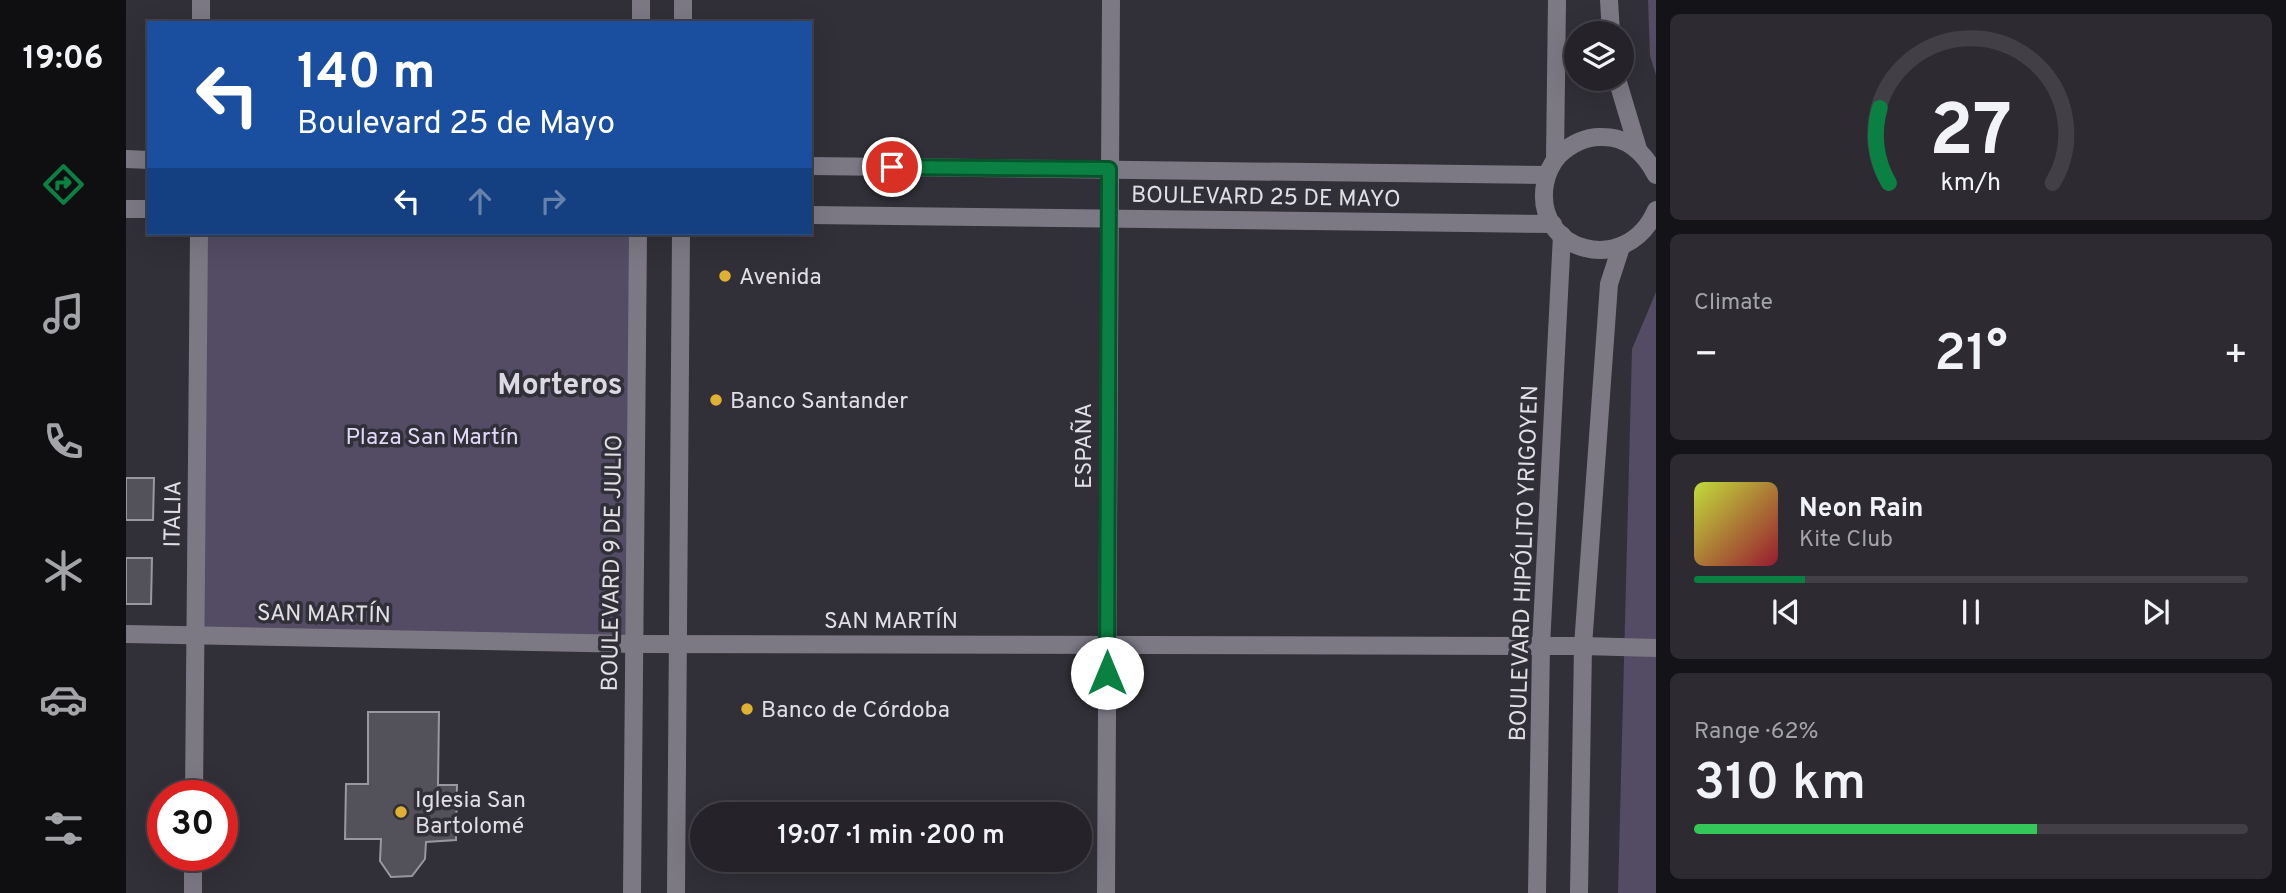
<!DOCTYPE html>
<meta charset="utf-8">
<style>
body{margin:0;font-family:Overpass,sans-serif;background:#2d2b31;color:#f1f3f6;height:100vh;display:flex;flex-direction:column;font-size:26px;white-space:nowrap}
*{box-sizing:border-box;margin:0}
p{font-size:23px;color:#a3a4a8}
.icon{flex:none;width:38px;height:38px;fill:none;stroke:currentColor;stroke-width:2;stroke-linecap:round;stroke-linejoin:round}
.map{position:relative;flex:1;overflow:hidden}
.details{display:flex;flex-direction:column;gap:14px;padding:14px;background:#141317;width:630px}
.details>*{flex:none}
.guide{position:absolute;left:21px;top:21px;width:665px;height:214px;border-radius:0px;box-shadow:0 7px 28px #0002,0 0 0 2px #424046;background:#1a4fa0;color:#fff;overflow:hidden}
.controls{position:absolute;left:1438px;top:21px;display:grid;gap:14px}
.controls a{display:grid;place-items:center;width:70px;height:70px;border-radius:50%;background:#252329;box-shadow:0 7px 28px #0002,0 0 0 2px #424046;font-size:35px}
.speed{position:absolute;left:21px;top:780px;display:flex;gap:14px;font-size:35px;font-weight:700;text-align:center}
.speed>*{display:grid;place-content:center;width:91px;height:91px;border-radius:50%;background:#252329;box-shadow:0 7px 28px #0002,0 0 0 2px #424046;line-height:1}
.speed .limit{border:10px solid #d22;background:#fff;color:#111}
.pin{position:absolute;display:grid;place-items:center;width:60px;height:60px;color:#fff;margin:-30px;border:4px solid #fff;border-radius:50%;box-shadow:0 2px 7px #0007}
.me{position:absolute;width:77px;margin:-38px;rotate:0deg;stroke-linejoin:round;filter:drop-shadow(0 0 5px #0008)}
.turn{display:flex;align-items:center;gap:24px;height:147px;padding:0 35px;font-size:32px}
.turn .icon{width:91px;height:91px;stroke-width:2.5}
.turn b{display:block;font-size:49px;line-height:60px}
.lanes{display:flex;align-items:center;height:66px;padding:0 35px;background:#0003;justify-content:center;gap:35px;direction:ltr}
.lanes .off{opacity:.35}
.big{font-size:52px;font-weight:600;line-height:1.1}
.details .card{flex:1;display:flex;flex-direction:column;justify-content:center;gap:10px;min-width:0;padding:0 24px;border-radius:10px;background:#2d2b31}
.details .dial{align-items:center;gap:0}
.dial svg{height:182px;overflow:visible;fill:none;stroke:#424046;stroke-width:7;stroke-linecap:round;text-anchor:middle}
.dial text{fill:#f1f3f6;stroke:none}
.song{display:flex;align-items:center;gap:21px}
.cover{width:84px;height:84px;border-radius:10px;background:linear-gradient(135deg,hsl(70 70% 55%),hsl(350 70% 35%))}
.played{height:7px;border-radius:4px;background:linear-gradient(90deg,#0b8043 20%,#424046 20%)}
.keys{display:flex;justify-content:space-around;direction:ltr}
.heat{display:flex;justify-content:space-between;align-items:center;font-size:38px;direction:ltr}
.charge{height:10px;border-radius:5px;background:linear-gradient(90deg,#34c759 62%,#424046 0)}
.trip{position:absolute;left:564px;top:802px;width:402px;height:70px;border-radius:35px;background:#252329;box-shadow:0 7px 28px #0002,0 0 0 2px #424046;font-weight:600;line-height:70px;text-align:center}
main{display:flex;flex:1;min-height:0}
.dock{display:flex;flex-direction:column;width:126px;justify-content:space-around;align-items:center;background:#0f0e10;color:#a3a4a8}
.dock .icon{width:49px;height:49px}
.dock .current{color:#0b8043}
.dock b{font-size:32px;color:#f1f3f6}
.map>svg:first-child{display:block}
.green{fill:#534c64}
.building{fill:#535159;stroke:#9a97a1;stroke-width:2}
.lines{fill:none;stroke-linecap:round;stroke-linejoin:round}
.minor{stroke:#7c7985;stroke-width:18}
.route-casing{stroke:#07532c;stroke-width:18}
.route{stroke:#0b8043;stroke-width:12}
.poi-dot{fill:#deb133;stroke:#312f37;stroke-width:2.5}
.labels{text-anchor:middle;stroke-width:7;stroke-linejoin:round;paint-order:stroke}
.street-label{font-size:23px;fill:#e1dfe4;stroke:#312f37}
.poi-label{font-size:23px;fill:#e1dfe4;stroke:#312f37;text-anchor:start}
.park-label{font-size:23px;fill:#e1d9f8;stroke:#312f37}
.district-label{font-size:30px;font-weight:bold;fill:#dcd9e4;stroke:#312f37}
</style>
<main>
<nav class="dock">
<b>19:06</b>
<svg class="icon current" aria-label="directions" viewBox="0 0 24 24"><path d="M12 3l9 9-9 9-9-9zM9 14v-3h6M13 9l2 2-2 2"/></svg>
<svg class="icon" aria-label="music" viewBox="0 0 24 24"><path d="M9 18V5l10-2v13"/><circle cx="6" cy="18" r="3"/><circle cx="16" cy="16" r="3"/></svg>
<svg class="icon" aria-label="phone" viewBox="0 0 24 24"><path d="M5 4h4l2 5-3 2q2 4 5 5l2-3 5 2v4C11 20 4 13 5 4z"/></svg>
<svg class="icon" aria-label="climate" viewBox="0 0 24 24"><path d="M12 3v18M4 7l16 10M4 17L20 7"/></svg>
<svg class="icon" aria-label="car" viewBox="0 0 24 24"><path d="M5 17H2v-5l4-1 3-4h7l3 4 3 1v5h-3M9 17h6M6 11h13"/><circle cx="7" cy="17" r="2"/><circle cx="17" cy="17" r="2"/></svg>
<svg class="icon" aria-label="filters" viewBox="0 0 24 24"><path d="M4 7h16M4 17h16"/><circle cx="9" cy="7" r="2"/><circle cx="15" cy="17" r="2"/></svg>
</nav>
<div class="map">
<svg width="1530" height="893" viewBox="0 0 1530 893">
<rect width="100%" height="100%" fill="#312f37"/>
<!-- green -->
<g class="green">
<path d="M1522,0H1530V75L1524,56Z"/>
<path d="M73,233H512L508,644L69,635Z"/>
<path d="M1530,292V893H1492L1506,349Z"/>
</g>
<!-- building -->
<g class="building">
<path d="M0,478H28L27,520H0Z"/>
<path d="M0,558H26L25,604H0Z"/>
<path d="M242,712H313L312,785H331L330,840L300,842L299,859L286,876L265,877L254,861L255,839H219L220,784H242Z"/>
</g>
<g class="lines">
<!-- minor -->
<g class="minor">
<path d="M1483,0L1485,33"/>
<path d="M75,23V0"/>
<path d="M515,23V0"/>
<path d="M557,23V0"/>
<path d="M1491,79L1512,149"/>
<path d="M0,159L23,160"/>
<path d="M1429,159L1431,0"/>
<path d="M684,166L1421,175"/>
<path d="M1530,175C1519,154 1503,137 1477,137C1459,136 1445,144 1433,155C1426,163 1421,173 1419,184C1407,252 1501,278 1530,210"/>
<path d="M0,209H23"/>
<path d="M684,215L1427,224"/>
<path d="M0,634L508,644L1457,646L1530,648"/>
<path d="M68,796L73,233"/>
<path d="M67,893V856"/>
<path d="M506,893L512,233"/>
<path d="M550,893L555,233"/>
<path d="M980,893L985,0"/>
<path d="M1411,893L1415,646L1436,235"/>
<path d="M1453,893L1457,646L1483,284L1495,247"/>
</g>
</g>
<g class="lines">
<!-- route casing -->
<g class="route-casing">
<path id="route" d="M766,167L983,169L981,673"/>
</g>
<!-- route -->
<use href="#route" class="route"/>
</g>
<!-- markers -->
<g class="poi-dot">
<circle cx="599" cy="276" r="7"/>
<circle cx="590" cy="400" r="7"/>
<circle cx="621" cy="709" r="7"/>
<circle cx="275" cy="812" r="7"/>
</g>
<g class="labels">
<!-- street labels -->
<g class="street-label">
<text transform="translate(1140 196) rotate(1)" y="8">BOULEVARD 25 DE MAYO</text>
<text transform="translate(957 446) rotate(-90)" y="8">ESPAÑA</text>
<text transform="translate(46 514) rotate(-89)" y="8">ITALIA</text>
<text transform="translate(485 563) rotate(-89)" y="8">BOULEVARD 9 DE JULIO</text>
<text transform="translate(1397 563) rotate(-88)" y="8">BOULEVARD HIPÓLITO YRIGOYEN</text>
<text transform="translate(198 613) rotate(1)" y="8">SAN MARTÍN</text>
<text x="765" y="628">SAN MARTÍN</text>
</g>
<!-- poi labels -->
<g class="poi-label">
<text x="613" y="284">Avenida</text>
<text x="604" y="408">Banco Santander</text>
<text x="635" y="717">Banco de Córdoba</text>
<text x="289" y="807">Iglesia San<tspan x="289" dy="26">Bartolomé</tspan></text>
</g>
<!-- park labels -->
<g class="park-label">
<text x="306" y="444">Plaza San Martín</text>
</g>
<!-- district labels -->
<g class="district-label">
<text x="434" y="394">Morteros</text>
</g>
</g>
</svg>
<div class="controls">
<a><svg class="icon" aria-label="layers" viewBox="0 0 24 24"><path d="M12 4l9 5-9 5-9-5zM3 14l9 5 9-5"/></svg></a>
</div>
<div class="speed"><div class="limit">30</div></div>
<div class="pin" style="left:766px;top:167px;background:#d93025"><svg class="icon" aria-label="arrive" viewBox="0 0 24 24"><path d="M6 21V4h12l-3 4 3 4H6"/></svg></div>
<svg class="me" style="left:981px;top:673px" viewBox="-20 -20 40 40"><circle r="19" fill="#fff"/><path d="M0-13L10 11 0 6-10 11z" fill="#0b8043"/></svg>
<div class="trip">19:07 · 1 min · 200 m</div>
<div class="guide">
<div class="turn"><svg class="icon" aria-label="left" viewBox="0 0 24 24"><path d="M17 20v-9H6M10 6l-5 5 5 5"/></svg><div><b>140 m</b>Boulevard 25 de Mayo</div></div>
<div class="lanes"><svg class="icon" aria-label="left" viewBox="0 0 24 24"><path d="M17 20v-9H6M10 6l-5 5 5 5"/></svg><svg class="icon off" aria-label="ahead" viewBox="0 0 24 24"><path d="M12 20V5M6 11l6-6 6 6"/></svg><svg class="icon off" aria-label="right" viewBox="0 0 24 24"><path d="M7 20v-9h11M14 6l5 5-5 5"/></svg></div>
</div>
</div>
<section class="details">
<div class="card dial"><svg viewBox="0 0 100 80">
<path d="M14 69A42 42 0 1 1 86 69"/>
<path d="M14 69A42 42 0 0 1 10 36" stroke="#0b8043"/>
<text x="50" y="56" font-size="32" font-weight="700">27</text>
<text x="50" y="72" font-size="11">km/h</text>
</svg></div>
<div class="card"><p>Climate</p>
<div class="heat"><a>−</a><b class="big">21°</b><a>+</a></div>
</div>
<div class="card">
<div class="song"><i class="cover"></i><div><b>Neon Rain</b><p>Kite Club</p></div></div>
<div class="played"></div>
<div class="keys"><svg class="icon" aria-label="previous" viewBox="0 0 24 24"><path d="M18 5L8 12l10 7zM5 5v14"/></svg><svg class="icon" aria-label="pause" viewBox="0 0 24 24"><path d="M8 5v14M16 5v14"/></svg><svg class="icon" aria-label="next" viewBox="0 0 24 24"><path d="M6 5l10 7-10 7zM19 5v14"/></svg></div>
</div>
<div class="card"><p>Range · 62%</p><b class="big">310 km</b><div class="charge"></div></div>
</section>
</main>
